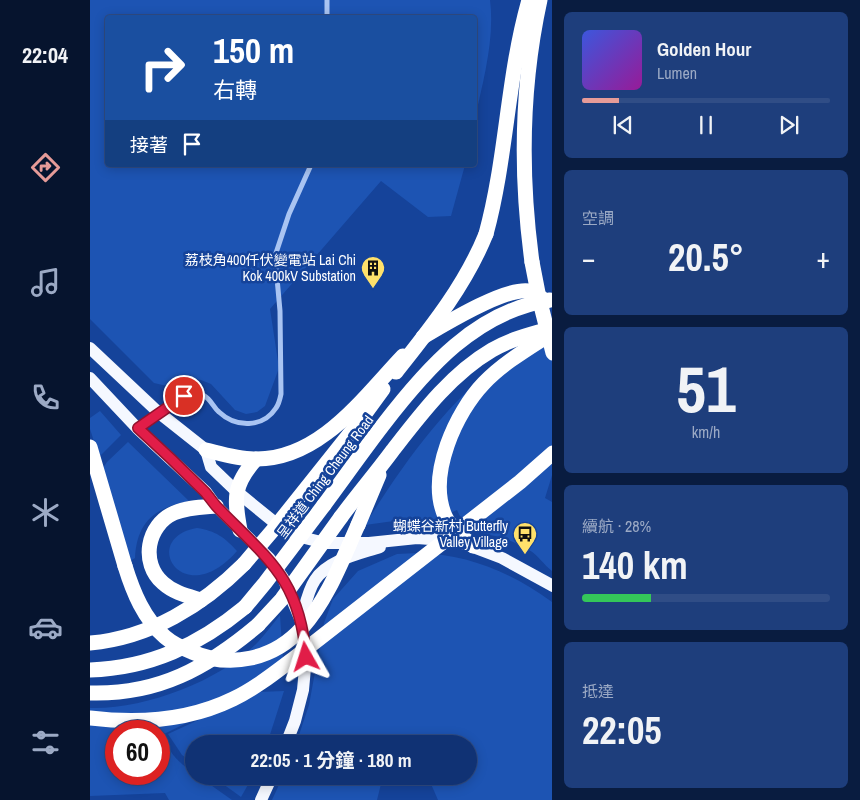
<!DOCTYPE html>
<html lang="zh-TW">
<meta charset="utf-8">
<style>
body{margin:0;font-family:"Archivo Narrow","Noto Sans TC",sans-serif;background:#1e3e7c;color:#f1f3f6;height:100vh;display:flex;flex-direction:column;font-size:19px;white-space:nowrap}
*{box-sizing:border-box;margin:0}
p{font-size:16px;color:#9caac5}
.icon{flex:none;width:28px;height:28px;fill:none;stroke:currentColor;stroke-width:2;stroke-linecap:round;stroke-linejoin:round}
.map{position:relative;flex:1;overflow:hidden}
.side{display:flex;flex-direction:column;gap:12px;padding:12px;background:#091c40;width:308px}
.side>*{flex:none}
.top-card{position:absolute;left:15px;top:15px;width:372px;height:152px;border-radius:5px;box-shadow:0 2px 12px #0003,0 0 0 1px #304d86;background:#1a4fa0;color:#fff;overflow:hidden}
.speed{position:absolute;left:15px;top:720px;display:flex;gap:10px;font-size:25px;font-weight:700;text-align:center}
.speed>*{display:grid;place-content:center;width:65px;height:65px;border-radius:50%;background:#103274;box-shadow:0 2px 12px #0003,0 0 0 1px #304d86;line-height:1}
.speed .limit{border:8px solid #d22;background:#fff;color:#111}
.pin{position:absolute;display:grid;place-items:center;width:42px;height:42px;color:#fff;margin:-21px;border:2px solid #fff;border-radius:50%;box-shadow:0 1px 5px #0007}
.me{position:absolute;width:55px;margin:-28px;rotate:354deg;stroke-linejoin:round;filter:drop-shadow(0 0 4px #0008)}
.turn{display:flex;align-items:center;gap:18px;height:105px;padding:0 25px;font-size:22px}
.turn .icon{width:65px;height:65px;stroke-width:2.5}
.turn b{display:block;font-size:35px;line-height:42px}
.then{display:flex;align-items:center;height:48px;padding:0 25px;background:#0003;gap:10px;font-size:19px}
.big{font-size:38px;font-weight:700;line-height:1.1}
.side .widget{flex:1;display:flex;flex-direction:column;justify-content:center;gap:8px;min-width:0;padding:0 18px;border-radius:8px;background:#1e3e7c}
.side .dial{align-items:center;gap:0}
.dial b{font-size:65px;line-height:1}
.song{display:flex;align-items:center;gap:15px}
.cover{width:60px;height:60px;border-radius:8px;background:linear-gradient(135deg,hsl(230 70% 55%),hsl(300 70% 35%))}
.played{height:5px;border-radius:2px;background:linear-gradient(90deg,#e69b98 15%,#304d86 15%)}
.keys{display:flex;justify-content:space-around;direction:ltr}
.heat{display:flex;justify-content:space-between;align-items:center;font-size:28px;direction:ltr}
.charge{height:8px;border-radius:4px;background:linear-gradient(90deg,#34c759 28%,#304d86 0)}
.trip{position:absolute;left:95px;top:735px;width:292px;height:50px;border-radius:25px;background:#103274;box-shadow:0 2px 12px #0003,0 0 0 1px #304d86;font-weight:700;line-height:50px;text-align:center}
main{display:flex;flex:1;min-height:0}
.dock{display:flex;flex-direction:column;width:90px;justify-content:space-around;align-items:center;background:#06142e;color:#9caac5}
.dock .icon{width:35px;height:35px}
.dock .on{color:#e69b98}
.dock b{font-size:22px;color:#f1f3f6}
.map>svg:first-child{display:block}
.green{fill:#1d54b3;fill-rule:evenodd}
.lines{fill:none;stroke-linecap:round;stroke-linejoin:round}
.street{stroke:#a9c4f2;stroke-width:5}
.primary{stroke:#f5f8ff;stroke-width:12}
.highway{stroke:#fff;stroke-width:15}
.highway-bridge{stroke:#fff;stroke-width:15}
.route-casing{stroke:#92132f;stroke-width:12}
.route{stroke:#e11d48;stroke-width:9}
.labels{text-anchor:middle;stroke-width:5;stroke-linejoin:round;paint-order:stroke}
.poi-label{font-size:14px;fill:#fff;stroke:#15439a;text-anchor:end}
.street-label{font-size:14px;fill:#fff;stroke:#15439a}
</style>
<main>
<nav class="dock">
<b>22:04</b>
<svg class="icon on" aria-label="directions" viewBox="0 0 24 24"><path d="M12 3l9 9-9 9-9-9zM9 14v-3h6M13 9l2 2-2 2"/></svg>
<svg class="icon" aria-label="music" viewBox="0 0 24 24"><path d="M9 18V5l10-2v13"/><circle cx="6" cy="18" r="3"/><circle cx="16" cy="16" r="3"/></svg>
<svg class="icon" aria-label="phone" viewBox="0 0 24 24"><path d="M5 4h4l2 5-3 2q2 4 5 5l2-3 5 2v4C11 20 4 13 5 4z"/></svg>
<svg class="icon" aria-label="climate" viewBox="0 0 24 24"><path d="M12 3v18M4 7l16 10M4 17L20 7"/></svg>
<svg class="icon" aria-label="car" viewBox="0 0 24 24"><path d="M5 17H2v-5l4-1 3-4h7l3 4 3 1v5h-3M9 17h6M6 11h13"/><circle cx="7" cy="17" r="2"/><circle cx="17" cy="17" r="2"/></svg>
<svg class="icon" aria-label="filters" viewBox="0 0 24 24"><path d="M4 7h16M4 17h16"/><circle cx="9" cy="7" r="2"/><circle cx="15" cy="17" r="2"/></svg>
</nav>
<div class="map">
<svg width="463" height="800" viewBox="0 0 463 800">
<rect width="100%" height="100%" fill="#15439a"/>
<!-- green -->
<g class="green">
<path d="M0,0H400C405,39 393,81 385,119V18H18V165H375L361,216L338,217L291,181L180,309L189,368L175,406L167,412L156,414L145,410L121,384L111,380L101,379L77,386L64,383L0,319Z"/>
<path d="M462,334L463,472L455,498L462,502V571C454,565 448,555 439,550C432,547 425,542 418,540C393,530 380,539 367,510L344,520H311L275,525C311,467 356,403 412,361C426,350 446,343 462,334Z"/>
<path d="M10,411L31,435L9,457L0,429V418Z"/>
<path d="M38,442L99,501C64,508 47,522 45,558L40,561L13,468L17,462Z"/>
<path d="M107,528C126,531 134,537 147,551C93,613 48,538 107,528Z"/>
<path d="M328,553C378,554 422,573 462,602V800H348L341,784L322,776H379V744H206L219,705L234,623L243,599L268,571L307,554Z"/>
<path d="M190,615L194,675L74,734C79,754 87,761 104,773V776H108L142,800H79L75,793L0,796V708C53,710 131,681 168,642C176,633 183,624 190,615ZM26,731H69V774H26Z"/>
<path d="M194,691L177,744H104V763L92,755L78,734L169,692Z"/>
<path d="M122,776H163L151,797Z"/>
<path d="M193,776H295L292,780L287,800H182Z"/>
</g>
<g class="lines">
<!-- street -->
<g class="street">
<path d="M237,0V18"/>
<path d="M48,428L95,396C101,394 108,392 113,395C121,399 123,407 129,412C146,428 173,428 186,408C189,404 190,399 191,394L190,311L185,256L199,214L221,165"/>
</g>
<!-- primary -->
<g class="primary">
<path d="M0,348L68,412L116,450L121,467L146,491L189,526L215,538L235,543H279L327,538L367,541L412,558L463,586"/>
<path d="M0,378L47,428L116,492L126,506L179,558L193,578L211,621L216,657L213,690L205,721L196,744"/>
<path d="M211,621C215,608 217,592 225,580C238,560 269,554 290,547"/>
<path d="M171,800L182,776"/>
</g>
<!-- highway -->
<g class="highway">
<path d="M396,234C417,157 417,77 439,0"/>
<path d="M442,262C430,174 431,87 450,0"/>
<path d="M333,337C355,324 415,287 439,291C444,292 451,298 456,301"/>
<path d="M266,426L293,389"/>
<path d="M0,447L35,566"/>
<path d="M116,450C132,454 148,459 164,459C229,461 273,398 313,356"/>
<path d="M234,505C254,478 273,451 293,425C336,369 386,311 460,300"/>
<path d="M251,517C268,494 286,473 303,450C331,414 361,374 402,350C421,339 441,334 463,328"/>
<path d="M268,525L289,475"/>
<path d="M150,530C144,498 143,485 166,459"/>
<path d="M383,546C373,537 360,528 355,516C337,475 366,412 394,383C413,363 439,348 462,333"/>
<path d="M111,600C98,596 84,593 73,583C50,563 57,525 84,513C97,507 112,507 126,506"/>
<path d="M0,643C60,638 113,605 154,564"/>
<path d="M0,670C60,668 109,645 155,607"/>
<path d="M0,693C68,695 117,668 168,625"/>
</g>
<!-- highway-bridge -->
<g class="highway-bridge">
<path d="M442,262L449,298L463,353"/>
<path d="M306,372C340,329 375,286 396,234"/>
<path d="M154,564L183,530L266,426"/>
<path d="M35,566C43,592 54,619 75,637C83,644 92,648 102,652C141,669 184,659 212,628C238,599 252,560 268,525"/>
<path d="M155,607L175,583L234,505"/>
<path d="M168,625L192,599L251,517"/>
<path d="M0,718C50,724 98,721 143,699C166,688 187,671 207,656L430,482L463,453"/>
</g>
</g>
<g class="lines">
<!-- route casing -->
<g class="route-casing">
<path id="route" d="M94,396L48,428C70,448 92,469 114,491C119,496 123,503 128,508C179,560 210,580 216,657"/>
</g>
<!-- route -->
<use href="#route" class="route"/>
</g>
<!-- icons -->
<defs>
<g id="building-pin" transform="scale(1.25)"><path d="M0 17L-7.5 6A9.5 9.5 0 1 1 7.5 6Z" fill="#ffe16b" stroke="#15439a"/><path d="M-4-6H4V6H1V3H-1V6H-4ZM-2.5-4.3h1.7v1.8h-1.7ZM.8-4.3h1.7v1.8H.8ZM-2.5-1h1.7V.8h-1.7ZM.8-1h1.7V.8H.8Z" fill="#111"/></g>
<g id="bus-pin" transform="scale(1.25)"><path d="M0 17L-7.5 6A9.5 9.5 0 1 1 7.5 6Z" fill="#ffe16b" stroke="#15439a"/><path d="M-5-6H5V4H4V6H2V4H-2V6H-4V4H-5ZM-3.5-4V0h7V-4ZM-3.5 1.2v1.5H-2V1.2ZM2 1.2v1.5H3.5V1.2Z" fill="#111"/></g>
</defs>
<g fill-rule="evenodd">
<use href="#building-pin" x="283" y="268"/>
<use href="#bus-pin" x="435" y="534"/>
</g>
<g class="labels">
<!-- poi labels -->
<g class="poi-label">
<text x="266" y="265">荔枝角400仟伏變電站 Lai Chi<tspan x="266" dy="16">Kok 400kV Substation</tspan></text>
<text x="418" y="531">蝴蝶谷新村 Butterfly<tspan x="418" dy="16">Valley Village</tspan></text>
</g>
<!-- street labels -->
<g class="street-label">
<text transform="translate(235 477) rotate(-53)" y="5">呈祥道 Ching Cheung Road</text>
</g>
</g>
</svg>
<div class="speed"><div class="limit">60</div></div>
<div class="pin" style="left:94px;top:396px;background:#d93025"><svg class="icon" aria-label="arrive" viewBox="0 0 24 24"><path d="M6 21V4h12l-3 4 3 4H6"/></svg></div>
<svg class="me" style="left:216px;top:657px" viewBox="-20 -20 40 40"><path d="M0-17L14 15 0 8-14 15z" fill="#e11d48" stroke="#fff" stroke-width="4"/></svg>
<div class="trip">22:05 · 1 分鐘 · 180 m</div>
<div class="top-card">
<div class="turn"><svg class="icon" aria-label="right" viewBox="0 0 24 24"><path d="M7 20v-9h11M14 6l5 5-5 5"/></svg><div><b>150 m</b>右轉</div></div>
<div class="then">接著<svg class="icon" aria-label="arrive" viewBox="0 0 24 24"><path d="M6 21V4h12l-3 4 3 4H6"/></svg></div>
</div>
</div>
<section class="side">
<div class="widget">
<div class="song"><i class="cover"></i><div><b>Golden Hour</b><p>Lumen</p></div></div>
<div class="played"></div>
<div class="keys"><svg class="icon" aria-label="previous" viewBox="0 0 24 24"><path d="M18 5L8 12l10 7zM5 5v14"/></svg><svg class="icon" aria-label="pause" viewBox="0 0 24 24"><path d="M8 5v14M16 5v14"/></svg><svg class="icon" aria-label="next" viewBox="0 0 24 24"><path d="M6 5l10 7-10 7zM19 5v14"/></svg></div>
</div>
<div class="widget"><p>空調</p>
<div class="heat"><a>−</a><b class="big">20.5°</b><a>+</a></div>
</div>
<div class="widget dial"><b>51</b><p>km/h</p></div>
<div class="widget"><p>續航 · 28%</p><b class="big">140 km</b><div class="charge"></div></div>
<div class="widget"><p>抵達</p><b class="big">22:05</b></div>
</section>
</main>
